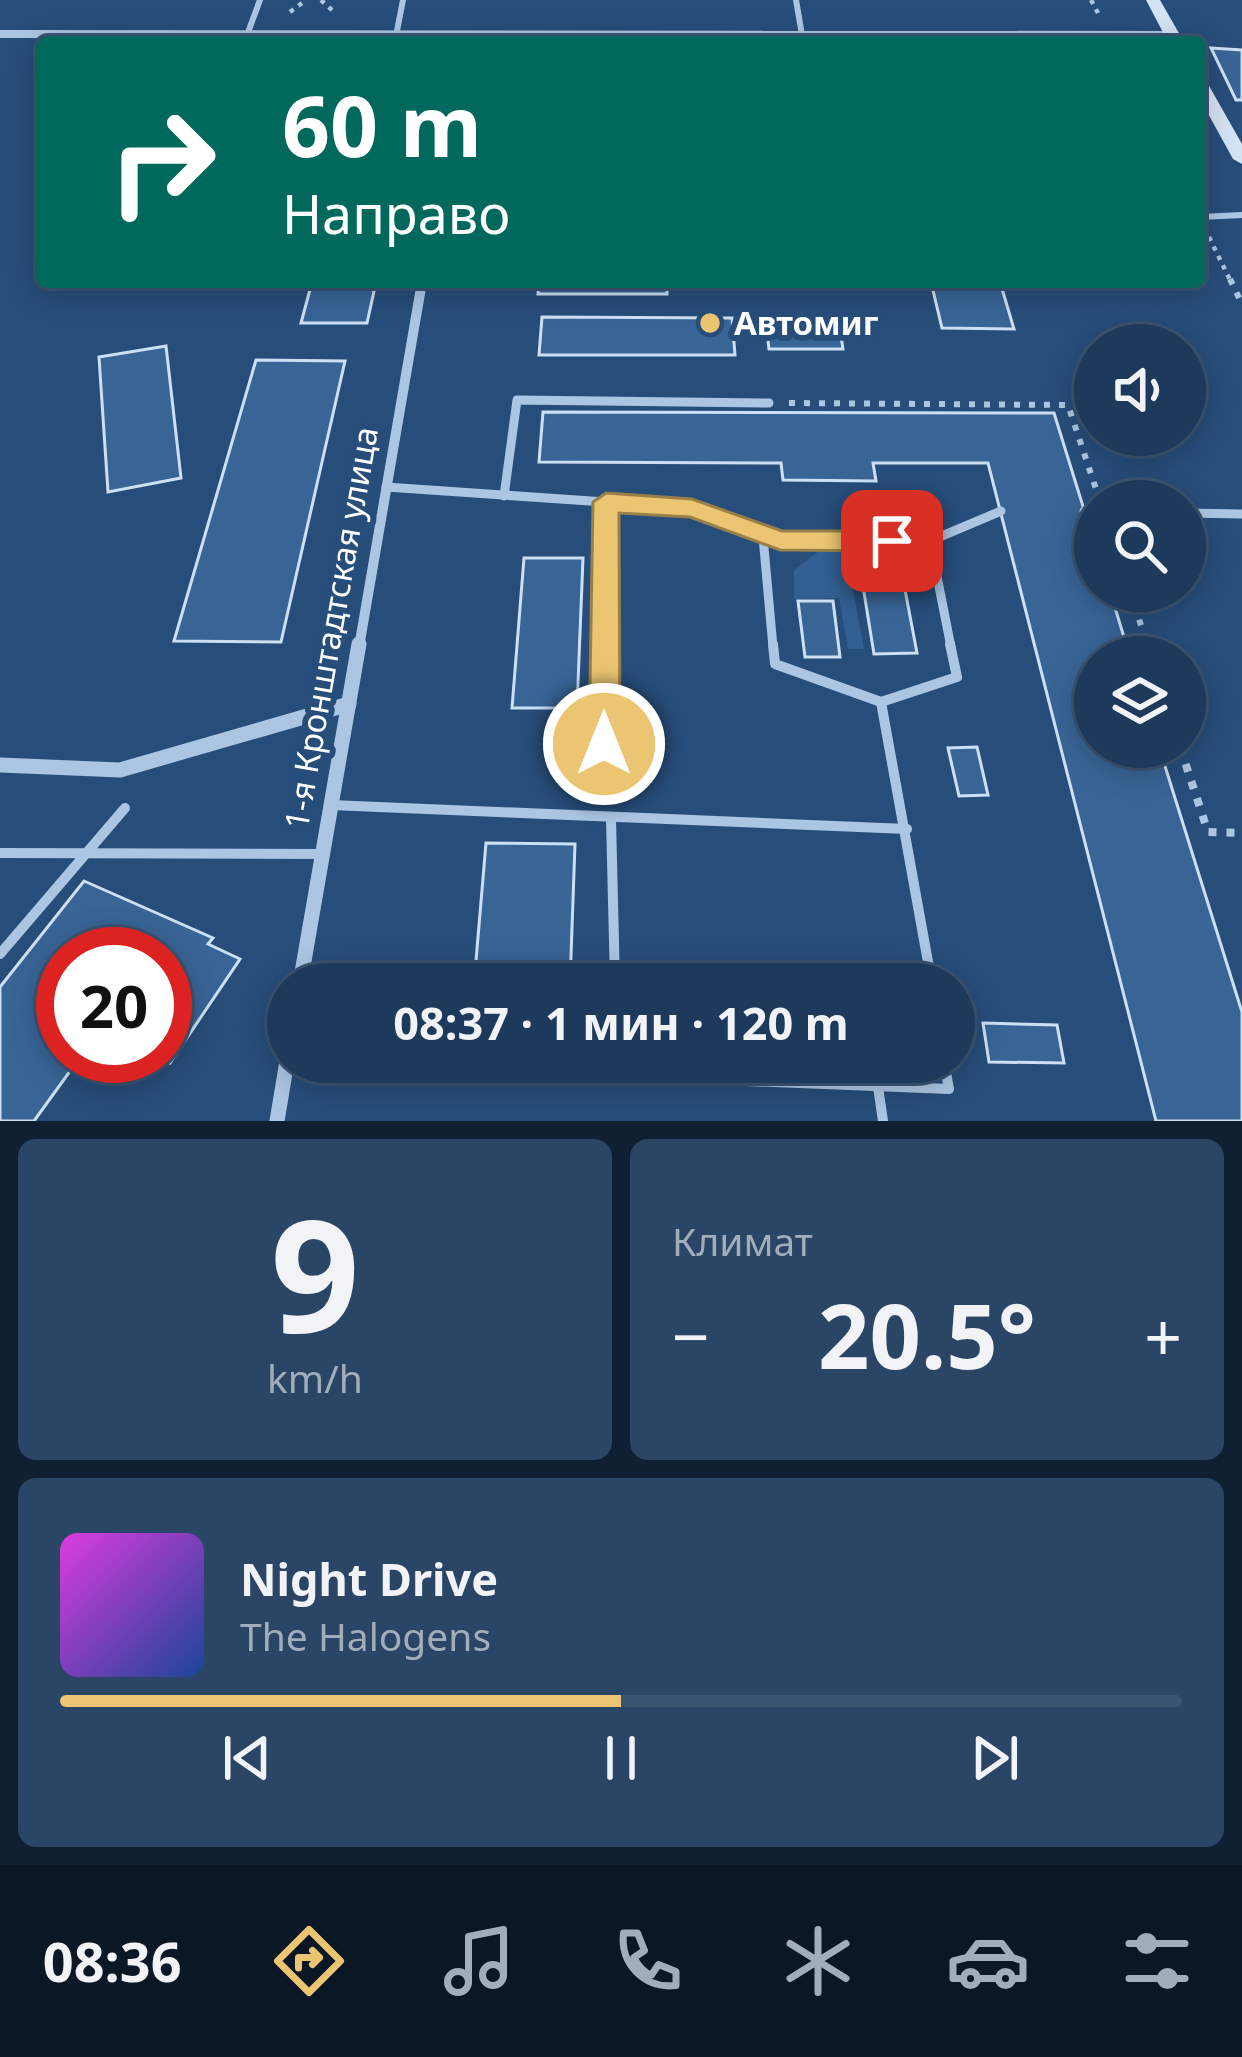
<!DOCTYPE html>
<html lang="ru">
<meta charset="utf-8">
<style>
body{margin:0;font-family:"Noto Sans",sans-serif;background:#2a4565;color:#f1f3f6;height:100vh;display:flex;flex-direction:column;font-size:45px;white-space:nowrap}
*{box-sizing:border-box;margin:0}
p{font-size:39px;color:#a0adbb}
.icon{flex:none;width:66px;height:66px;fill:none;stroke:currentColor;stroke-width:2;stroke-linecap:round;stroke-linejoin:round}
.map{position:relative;height:1121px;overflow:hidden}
.side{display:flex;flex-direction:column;gap:18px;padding:18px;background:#102033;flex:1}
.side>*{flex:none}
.banner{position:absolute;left:36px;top:36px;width:1170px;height:252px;border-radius:12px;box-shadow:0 6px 30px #0003,0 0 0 3px #3b5472;background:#00695c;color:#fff;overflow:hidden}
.tools{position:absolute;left:1074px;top:324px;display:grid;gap:24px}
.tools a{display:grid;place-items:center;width:132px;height:132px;border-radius:50%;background:#1d3a5c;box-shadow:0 6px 30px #0003,0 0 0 3px #3b5472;font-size:60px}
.speed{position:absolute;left:36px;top:927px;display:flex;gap:24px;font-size:60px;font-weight:700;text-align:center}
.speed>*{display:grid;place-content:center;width:156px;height:156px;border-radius:50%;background:#1d3a5c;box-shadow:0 6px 30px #0003,0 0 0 3px #3b5472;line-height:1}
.speed .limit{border:18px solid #d22;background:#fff;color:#111}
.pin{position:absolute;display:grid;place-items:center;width:102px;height:102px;color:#fff;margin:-51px;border-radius:24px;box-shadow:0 6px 18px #0006}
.me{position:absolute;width:132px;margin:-66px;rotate:0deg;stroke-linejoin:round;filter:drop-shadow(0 0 9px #0008)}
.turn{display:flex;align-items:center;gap:42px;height:252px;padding:0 48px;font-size:54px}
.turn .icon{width:156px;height:156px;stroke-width:2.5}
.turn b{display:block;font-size:84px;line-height:102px}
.big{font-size:90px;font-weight:700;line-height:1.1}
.side .widget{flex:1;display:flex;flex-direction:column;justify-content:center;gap:18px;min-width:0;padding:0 42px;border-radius:18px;background:#2a4565}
.side .dial{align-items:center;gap:0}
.dial b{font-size:156px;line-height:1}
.song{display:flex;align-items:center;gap:36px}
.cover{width:144px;height:144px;border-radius:18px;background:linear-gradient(135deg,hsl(300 70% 55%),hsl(220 70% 35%))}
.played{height:12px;border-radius:6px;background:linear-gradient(90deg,#ebc571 50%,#3b5472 50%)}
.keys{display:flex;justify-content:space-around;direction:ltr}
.heat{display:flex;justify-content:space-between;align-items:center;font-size:66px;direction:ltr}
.side .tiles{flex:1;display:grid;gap:18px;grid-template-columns:1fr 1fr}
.widget:last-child{grid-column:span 2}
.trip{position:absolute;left:267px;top:963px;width:708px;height:120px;border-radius:60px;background:#1d3a5c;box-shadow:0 6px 30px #0003,0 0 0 3px #3b5472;font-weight:700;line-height:120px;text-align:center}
.menu{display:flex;height:192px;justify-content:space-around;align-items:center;background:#0c1725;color:#a0adbb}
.menu .icon{width:84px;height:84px}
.menu .current{color:#ebc571}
.menu b{font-size:54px;color:#f1f3f6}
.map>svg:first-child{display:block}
.green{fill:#325f91}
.building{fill:#386496;stroke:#cddff3;stroke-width:3}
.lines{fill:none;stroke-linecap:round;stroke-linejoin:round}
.path-far2{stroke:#abc6e3;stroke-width:4.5;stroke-dasharray:4.5 6;stroke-linecap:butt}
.path-far1{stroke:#abc6e3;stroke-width:6;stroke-dasharray:6 9;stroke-linecap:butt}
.path{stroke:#abc6e3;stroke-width:8;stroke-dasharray:8 10;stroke-linecap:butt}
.service-far2{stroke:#abc6e3;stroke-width:6}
.service-far1{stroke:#abc6e3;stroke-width:9}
.service{stroke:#abc6e3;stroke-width:10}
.minor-far1{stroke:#abc6e3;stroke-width:10}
.minor{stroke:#abc6e3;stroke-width:15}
.tertiary{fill:#abc6e3;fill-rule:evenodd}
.secondary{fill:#d3e2f4;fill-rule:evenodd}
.route{fill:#ebc571;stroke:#998049;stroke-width:3}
.poi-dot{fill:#ebc571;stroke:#274d7a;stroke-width:4.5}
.labels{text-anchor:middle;stroke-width:12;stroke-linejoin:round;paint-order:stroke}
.poi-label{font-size:33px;font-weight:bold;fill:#fff;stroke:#274d7a;text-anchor:start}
.street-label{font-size:33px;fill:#fff;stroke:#274d7a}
</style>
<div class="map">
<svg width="1242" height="1121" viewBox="0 0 1242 1121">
<rect width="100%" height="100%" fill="#274d7a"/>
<!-- green -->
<path class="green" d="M892,549L896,567L849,569L864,649H848L839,598L794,599V570L819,551Z"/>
<!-- building -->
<g class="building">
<path d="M1211,48L1242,50V100H1236Z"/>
<path d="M312,282H376L367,323H301Z"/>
<path d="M539,282H667V294H538Z"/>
<path d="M931,282H1000L1014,329L942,328Z"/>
<path d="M765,316H838L843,349H769Z"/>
<path d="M542,317L732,318L735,355H539Z"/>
<path d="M166,346L181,478L108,492L99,357Z"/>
<path d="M256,360L345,361L281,642L174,641Z"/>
<path d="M543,412L1054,413L1095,545V591H1110L1130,657H1095V747H1159L1242,1012V1121H1156L988,463H873L876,481L783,480L781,463L539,462Z"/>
<path d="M524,558H583L577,708H512Z"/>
<path d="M861,574H902L917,653L874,654Z"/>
<path d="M798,601H833L840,657H805Z"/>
<path d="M977,747L988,795L959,796L948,748Z"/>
<path d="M486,843L575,844L570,984H474Z"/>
<path d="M84,881L213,938L208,944L240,959L170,1063L155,1056H165V954H63V1056H81L34,1121H0V987Z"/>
<path d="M983,1023L1057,1025L1064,1063L989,1062Z"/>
</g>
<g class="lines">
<!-- path-far2 -->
<g class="path-far2">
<path d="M321,0L333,11"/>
<path d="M1091,0L1098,13"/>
<path d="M290,12L306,0"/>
<path d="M1209,237L1231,282"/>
</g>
<!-- path-far1 -->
<g class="path-far1">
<path d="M1230,279L1242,304"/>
<path d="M789,403L1068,405L1097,492"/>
<path d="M1130,591L1148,647"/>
</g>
<!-- path -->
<g class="path">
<path d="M1147,644L1151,657"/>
<path d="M1180,747L1208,832L1242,833"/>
</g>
<!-- service-far2 -->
<g class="service-far2">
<path d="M796,0L802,35"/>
<path d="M247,35L260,0"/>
<path d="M396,36L403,0"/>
<path d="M1200,217L1242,215"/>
</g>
<!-- service-far1 -->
<g class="service-far1">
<path d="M386,487L692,508L780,541H930L1001,511"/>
<path d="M504,496L517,400L769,403"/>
<path d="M1084,511L1095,512"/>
<path d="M1185,513L1242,514"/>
<path d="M763,537L773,647"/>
<path d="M930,541L951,647"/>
<path d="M605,647L606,503"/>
</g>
<!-- service -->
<g class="service">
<path d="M773,644L775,664L881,702"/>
<path d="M604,744L605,644"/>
<path d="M331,805L907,829"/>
<path d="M611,819L615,984"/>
<path d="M0,853L323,854"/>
<path d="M0,954L125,808"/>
<path d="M932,984L881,702L957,677L950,644"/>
<path d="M432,1062L648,1077L949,1089L944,1062"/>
<path d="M878,1087L883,1121"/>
</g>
<!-- minor-far1 -->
<path class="minor-far1" d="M359,647L422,282"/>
<!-- minor -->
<g class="minor">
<path d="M0,765L120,770L349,704"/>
<path d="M300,984L359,644"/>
<path d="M277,1121L288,1055"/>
</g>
<!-- tertiary -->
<path class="tertiary" d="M0,30L1172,31L1179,35L1172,39L0,38Z"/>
<!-- secondary -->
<g class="secondary">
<path d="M1146,0H1160L1184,42H1168Z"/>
<path d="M1200,79L1208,84L1242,144V164L1233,159L1200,99Z"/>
</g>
</g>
<!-- route -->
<path class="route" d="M606,493L692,499L782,531H892L906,541L892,551L780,550L690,517L619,513L620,744L615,753L604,757L593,753L589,744L593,502Z"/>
<!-- markers -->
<circle class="poi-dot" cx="710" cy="323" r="12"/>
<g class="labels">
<!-- poi labels -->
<g class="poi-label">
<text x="734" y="335">Автомиг</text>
</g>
<!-- street labels -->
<g class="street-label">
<text transform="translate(331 628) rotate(-80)" y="12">1-я Кронштадтская улица</text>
</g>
</g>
</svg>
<div class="tools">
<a><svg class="icon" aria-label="sound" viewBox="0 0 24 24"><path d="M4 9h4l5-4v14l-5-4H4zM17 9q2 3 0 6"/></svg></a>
<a><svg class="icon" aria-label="search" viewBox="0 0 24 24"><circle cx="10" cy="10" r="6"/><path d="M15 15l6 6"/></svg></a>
<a><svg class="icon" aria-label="layers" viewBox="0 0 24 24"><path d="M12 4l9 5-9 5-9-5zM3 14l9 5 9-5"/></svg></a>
</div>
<div class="speed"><div class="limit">20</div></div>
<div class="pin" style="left:892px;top:541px;background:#d93025"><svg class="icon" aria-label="arrive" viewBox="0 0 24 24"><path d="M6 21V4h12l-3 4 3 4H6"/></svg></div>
<svg class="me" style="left:604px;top:744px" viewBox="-20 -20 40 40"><circle r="17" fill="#ebc571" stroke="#fff" stroke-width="3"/><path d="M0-11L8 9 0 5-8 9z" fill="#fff"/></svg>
<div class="trip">08:37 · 1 мин · 120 m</div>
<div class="banner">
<div class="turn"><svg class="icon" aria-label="right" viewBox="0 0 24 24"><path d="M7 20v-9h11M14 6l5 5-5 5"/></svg><div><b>60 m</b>Направо</div></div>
</div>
</div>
<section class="side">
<div class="tiles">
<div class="widget dial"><b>9</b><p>km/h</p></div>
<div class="widget"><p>Климат</p>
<div class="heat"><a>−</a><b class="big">20.5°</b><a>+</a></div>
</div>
<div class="widget">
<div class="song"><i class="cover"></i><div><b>Night Drive</b><p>The Halogens</p></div></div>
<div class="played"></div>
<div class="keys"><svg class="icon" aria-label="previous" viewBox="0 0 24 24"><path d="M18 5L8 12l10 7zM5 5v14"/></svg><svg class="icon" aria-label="pause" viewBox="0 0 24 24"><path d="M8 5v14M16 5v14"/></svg><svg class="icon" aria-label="next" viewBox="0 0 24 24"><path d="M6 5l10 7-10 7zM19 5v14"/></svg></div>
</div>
</div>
</section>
<nav class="menu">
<b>08:36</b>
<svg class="icon current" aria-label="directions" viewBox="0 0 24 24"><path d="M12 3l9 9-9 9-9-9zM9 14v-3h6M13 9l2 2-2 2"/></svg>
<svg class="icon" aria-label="music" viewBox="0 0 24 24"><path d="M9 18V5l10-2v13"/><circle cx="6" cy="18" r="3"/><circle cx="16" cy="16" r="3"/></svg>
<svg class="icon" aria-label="phone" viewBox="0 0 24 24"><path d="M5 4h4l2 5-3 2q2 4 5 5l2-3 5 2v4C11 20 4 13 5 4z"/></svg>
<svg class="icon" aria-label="climate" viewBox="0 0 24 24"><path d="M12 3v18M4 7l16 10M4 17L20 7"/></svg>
<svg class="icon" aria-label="car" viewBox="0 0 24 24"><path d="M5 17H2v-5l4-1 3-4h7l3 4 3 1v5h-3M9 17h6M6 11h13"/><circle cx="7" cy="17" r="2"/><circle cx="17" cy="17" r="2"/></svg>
<svg class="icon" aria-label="filters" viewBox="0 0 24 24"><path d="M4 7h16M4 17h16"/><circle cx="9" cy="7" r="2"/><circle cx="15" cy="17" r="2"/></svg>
</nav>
